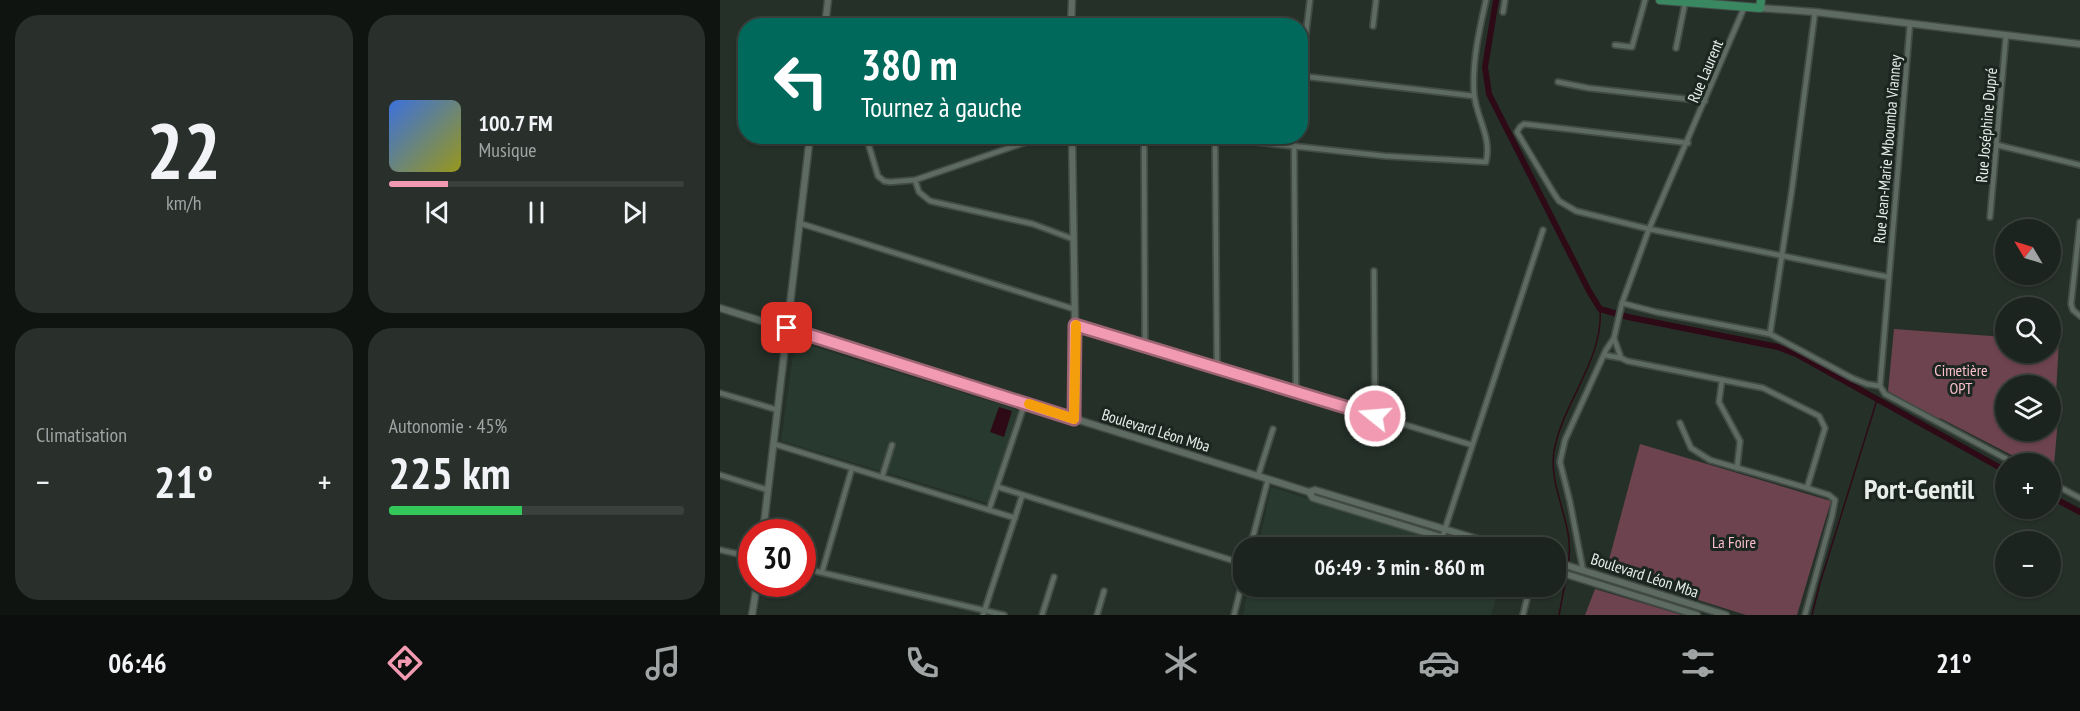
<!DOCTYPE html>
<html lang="fr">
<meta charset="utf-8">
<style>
body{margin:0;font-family:"PT Sans Narrow",sans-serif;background:#29302c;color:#f1f3f6;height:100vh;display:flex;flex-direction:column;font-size:22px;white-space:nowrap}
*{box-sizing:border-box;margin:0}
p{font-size:20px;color:#a0a4a4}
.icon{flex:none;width:33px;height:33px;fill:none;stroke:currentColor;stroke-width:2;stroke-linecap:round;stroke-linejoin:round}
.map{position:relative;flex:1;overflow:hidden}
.panel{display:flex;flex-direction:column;gap:15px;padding:15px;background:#0f1411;width:720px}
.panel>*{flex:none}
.hud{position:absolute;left:18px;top:18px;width:570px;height:126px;border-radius:24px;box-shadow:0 2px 4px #0004,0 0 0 2px #3a413d;background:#00695c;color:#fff;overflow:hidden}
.needle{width:39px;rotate:308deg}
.fabs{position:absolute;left:1275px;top:219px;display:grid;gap:12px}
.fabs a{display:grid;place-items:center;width:66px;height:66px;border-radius:50%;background:#1c241f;box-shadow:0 2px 4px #0004,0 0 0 2px #3a413d;font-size:30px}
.speed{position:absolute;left:18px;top:519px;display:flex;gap:12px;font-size:30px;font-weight:700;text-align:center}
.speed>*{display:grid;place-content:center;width:78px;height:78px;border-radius:50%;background:#1c241f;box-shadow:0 2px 4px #0004,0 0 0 2px #3a413d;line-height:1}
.speed .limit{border:9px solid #d22;background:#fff;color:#111}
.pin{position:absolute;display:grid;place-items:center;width:51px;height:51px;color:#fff;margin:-26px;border-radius:12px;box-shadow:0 3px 9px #0006}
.me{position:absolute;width:66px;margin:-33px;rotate:287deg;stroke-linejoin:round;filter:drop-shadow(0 0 4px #0008)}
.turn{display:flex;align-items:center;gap:21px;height:126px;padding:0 24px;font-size:27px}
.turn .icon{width:78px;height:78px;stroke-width:2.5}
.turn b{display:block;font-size:42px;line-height:51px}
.big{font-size:45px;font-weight:600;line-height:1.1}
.panel .card{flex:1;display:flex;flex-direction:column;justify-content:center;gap:9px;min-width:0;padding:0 21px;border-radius:24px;background:#29302c}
.panel .dial{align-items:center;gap:0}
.dial b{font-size:78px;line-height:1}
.song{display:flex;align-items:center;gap:18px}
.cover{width:72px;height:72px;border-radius:9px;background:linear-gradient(135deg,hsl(220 70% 55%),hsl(60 70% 35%))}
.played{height:6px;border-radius:3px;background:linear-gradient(90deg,#f19ab2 20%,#3a413d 20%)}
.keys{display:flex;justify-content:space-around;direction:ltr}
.heat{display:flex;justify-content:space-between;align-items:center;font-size:33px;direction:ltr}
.charge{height:9px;border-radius:4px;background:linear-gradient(90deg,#34c759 45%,#3a413d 0)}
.panel .tiles{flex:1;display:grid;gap:15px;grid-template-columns:repeat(2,1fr)}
.trip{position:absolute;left:513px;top:537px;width:333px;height:60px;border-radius:24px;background:#1c241f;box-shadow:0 2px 4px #0004,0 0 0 2px #3a413d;font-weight:600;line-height:60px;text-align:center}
.menu{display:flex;height:96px;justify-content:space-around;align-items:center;background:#0b0e0c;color:#a0a4a4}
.menu .icon{width:42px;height:42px}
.menu .active{color:#f19ab2}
.menu b{font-size:27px;color:#f1f3f6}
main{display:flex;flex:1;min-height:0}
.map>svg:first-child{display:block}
.built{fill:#283a2f}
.green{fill:#6c434e;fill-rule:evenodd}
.water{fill:#2e0a17}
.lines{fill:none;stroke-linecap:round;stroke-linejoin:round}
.stream{stroke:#2e0a17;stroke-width:1.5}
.canal{stroke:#2e0a17;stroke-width:6}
.minor-casing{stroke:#424b46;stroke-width:8}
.tertiary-casing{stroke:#424b46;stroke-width:9}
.primary-casing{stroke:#424b46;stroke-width:10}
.minor{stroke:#5e6b62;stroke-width:4.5}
.tertiary{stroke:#5e6b62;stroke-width:6}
.primary{stroke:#398861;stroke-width:8}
.route-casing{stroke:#9d6474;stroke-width:15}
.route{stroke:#f19ab2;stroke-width:10}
.slow{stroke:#f59e0b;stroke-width:10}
.labels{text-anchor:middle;stroke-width:6;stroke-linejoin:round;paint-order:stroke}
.street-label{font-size:16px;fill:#e7eeea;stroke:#1c2620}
.park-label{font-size:16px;fill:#fcbfcf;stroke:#1c2620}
.town-label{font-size:28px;font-weight:bold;fill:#e7eeea;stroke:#1c2620}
</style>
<main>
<section class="panel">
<div class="tiles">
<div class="card dial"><b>22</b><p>km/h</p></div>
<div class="card">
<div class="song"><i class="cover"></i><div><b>100.7 FM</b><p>Musique</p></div></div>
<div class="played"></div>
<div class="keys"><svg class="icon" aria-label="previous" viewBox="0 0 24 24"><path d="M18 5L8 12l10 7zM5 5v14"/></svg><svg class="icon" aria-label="pause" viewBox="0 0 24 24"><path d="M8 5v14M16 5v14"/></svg><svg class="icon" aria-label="next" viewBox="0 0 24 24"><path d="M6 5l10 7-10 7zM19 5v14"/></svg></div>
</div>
<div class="card"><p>Climatisation</p>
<div class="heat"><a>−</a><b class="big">21°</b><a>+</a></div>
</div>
<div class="card"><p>Autonomie · 45%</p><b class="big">225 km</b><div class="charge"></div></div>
</div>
</section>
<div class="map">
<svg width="1360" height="615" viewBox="0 0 1360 615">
<rect width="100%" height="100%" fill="#253029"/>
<!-- built -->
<g class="built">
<path d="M88,345L298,410L268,503L61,441L73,356Z"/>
<path d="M551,487L742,547L538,548Z"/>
<path d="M757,587L777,595L771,615H523L529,587Z"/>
</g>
<!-- green -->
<g class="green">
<path d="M1174,329L1285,337L1286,352H1330L1331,341H1339L1336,394L1340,396L1333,477L1331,476L1330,464L1307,463L1220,418L1218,420L1168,391ZM1286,386H1330V430H1286Z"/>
<path d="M920,444L1111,501L1077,615H1026L886,571Z"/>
<path d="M875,589L962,615H865Z"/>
</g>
<!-- water -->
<path class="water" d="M279,407L292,411L284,437L270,432Z"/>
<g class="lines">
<!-- stream -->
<g class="stream">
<path d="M848,564C856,526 828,489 834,451C843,402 884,359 880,309"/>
<path d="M839,615L846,578"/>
<path d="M1092,615L1100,583L1157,400"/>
</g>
<!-- canal -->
<g class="canal">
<path d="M776,0L765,67L769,94L869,291L880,309L908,317L1058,347L1076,354L1286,471"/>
<path d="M1330,496L1360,512"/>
</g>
<!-- minor casing -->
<g class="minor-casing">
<g id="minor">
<path d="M1024,8L929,229L902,303L894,338L901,358L907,361L1043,388L1099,416L1105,428L1087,488"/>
<path d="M783,12L785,0"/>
<path d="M1190,23L1160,386L1165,394L1296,464"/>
<path d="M653,26L656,0"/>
<path d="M895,45L912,47L925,0"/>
<path d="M956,48L965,3"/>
<path d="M581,76L754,96"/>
<path d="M580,82L590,0"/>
<path d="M838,82L868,88L985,101"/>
<path d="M146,136L158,176L164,181L170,182L195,180L324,136"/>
<path d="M424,136L425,345"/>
<path d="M479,136L665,156L766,162C772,136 756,118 754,93C752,62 759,31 766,0"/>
<path d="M574,136L576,391"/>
<path d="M495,139L497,368"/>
<path d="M968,143L804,124L800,127L797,132L833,192L839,201L856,211L929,229L1168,277"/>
<path d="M1277,145L1360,165"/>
<path d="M195,180L199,192L210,201L313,224L353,239"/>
<path d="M1270,217L1286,35"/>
<path d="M1360,222L1351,304L1353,310L1360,316"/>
<path d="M79,223L354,309"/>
<path d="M654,271L655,416"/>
<path d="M902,303L936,312L1050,334L1132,378L1147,384L1160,386"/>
<path d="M355,325L752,445"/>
<path d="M1050,334L1072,189L1095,12"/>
<path d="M884,355L901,358"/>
<path d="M1002,380L999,402L1020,441L1017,468"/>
<path d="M0,393L58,410"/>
<path d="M960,423L971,448L990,460L1087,488L1109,495L1115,500L1112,516L1085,615"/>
<path d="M54,444L295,518"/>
<path d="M0,475L48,490"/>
<path d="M538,476L553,429"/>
<path d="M162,477L172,445"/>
<path d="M1330,482L1360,498"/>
<path d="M278,487L524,564"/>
<path d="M269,510L305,403"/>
<path d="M722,538L823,230"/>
<path d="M530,548L548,479"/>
<path d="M0,550L32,557"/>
<path d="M82,568L284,615"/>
<path d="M863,570L850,502L840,462L845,440L886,350L894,338"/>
<path d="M102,572L132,468"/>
<path d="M263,615L302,496"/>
<path d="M322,615L334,577"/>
<path d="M377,615L384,591"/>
<path d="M514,615L524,575"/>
<path d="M803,615L810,586"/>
</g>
</g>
<!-- tertiary casing -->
<g class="tertiary-casing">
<g id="tertiary">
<path d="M1040,8L1095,12L1360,44"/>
<path d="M105,26L108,0"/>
<path d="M351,26L352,0"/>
<path d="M352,136L355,325L354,419"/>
<path d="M0,308L538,476L589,492L593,498L756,548"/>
<path d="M589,492L595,490L787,548"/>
<path d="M43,532L90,136"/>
<path d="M836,562L1006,615"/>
<path d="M836,571L977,615"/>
<path d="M32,615L37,584"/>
</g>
</g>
<!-- primary casing -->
<g class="primary-casing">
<path id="primary" d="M940,0L1040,8L1041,0"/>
</g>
<!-- minor -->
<use href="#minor" class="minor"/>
<!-- tertiary -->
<use href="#tertiary" class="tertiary"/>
<!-- primary -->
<use href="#primary" class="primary"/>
</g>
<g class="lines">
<!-- route casing -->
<g class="route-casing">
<path id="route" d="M67,328L354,419L355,325L655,416"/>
</g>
<!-- route -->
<use href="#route" class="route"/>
<!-- slow -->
<path class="slow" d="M309,404L354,419L356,325"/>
</g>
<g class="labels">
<!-- street labels -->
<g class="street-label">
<text transform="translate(985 71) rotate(-67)" y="6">Rue Laurent</text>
<text transform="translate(1266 125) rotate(-85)" y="6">Rue Joséphine Dupré</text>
<text transform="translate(1167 149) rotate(-85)" y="6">Rue Jean-Marie Mboumba Vianney</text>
<text transform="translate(436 430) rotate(17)" y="6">Boulevard Léon Mba</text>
<text transform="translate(925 575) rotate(18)" y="6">Boulevard Léon Mba</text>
</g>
<!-- park labels -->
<g class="park-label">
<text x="1241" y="376">Cimetière<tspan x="1241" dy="18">OPT</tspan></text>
<text x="1014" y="548">La Foire</text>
</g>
<!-- town labels -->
<g class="town-label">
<text x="1199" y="499">Port-Gentil</text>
</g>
</g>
</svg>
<div class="fabs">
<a><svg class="needle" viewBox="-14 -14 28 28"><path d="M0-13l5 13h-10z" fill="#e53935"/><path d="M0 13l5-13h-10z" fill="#a0a4a4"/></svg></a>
<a><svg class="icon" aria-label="search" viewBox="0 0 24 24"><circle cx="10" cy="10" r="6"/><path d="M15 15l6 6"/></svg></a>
<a><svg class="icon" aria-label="layers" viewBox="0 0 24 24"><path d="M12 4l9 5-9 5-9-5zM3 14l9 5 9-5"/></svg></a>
<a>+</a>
<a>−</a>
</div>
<div class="speed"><div class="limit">30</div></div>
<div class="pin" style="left:67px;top:328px;background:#d93025"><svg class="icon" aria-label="arrive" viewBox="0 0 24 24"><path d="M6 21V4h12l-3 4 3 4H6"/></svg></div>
<svg class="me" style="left:655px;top:416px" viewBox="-20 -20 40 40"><circle r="17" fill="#f19ab2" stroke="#fff" stroke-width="3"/><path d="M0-11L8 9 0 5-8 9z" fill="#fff"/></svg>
<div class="trip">06:49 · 3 min · 860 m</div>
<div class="hud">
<div class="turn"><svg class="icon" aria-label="left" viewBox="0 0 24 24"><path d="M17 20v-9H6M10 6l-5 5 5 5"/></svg><div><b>380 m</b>Tournez à gauche</div></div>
</div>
</div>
</main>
<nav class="menu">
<b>06:46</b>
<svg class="icon active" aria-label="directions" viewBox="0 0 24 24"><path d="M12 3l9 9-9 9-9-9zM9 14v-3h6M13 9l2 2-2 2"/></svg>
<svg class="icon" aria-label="music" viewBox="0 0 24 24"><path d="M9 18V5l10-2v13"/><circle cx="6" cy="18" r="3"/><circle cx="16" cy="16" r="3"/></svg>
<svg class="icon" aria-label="phone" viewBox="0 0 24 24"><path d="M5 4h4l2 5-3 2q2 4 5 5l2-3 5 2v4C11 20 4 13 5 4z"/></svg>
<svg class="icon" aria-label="climate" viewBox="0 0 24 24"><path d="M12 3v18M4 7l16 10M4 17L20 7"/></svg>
<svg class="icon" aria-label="car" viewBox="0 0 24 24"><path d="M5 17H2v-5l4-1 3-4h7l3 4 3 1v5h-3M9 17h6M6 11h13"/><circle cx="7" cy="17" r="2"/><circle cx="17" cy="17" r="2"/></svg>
<svg class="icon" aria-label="filters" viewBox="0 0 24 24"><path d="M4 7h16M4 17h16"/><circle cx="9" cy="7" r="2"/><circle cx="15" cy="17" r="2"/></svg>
<b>21°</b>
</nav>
